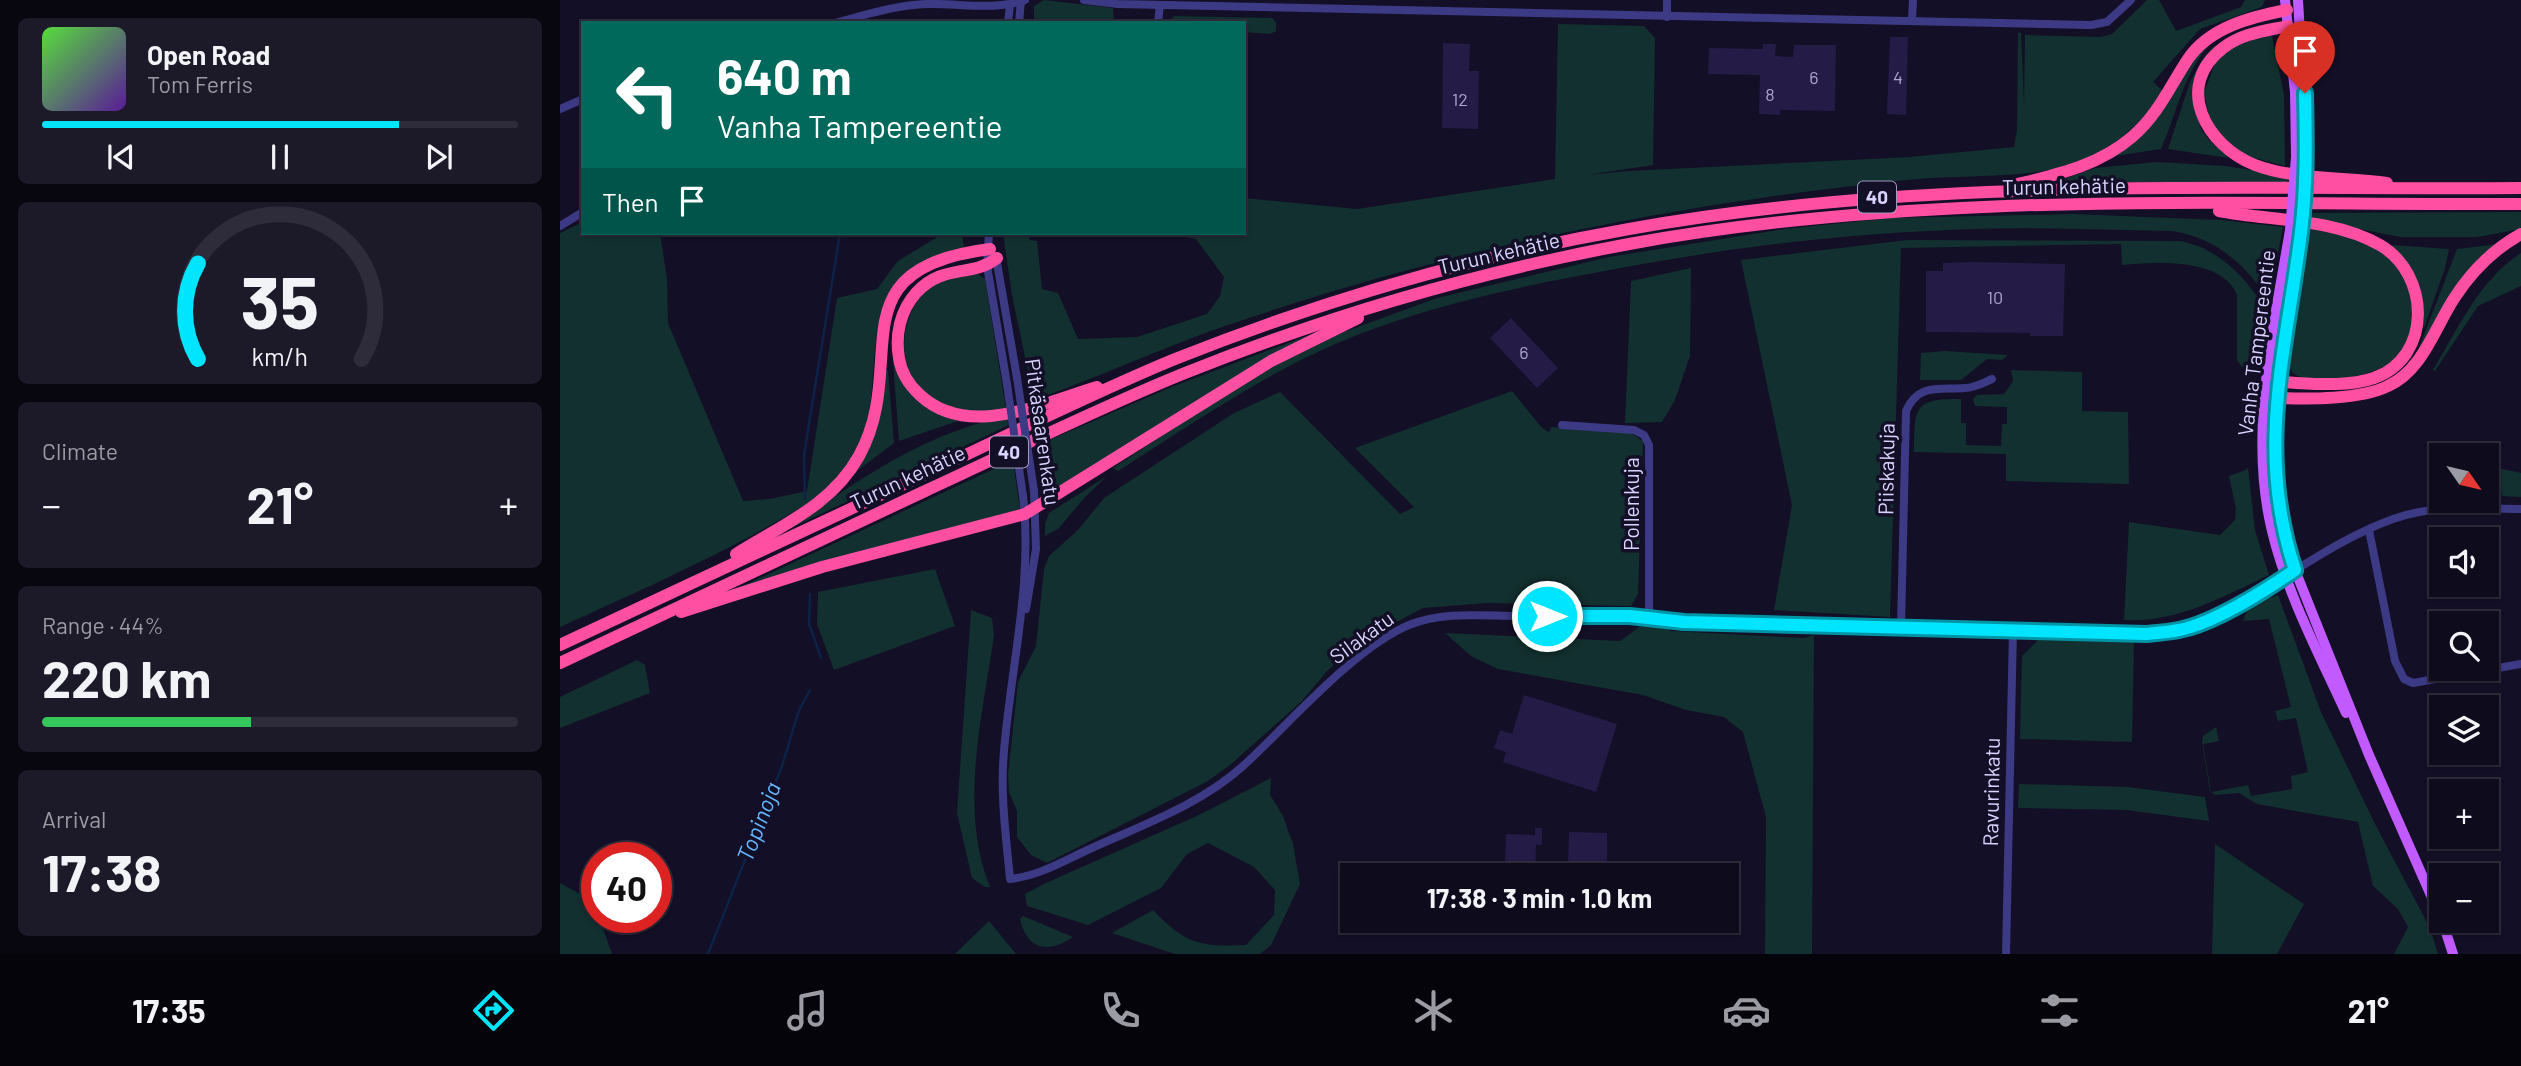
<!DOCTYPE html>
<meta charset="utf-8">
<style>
body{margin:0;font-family:Barlow,sans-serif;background:#1c1929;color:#f1f3f6;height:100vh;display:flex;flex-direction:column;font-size:26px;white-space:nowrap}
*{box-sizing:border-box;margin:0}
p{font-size:23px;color:#9b9ba3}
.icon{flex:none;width:38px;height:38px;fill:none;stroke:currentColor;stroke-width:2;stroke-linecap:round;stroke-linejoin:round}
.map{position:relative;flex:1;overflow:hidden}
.drawer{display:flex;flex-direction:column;gap:18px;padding:18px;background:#08060f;width:560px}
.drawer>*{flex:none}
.top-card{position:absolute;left:21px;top:21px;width:665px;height:214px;border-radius:0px;box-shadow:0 2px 5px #0004,0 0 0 2px #2e2b3b;background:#00695c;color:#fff;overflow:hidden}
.needle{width:46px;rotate:124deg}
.fabs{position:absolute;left:1869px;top:443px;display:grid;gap:14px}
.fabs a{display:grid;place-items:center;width:70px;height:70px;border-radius:0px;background:#0e0b1c;box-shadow:0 2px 5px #0004,0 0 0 2px #2e2b3b;font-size:35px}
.speed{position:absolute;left:21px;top:842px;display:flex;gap:14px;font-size:35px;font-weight:700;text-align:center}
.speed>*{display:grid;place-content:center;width:91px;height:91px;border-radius:50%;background:#0e0b1c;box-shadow:0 2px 5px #0004,0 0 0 2px #2e2b3b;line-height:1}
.speed .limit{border:10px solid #d22;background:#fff;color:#111}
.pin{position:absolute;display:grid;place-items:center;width:60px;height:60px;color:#fff;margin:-72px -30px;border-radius:50% 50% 50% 0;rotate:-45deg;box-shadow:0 0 7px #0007}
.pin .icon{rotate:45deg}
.me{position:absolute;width:77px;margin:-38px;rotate:90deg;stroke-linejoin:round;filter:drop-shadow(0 0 5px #0008)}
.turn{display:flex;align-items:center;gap:24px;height:147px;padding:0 21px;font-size:32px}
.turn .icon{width:91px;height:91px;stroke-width:2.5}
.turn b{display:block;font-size:49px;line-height:60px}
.then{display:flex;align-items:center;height:66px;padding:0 21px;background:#0003;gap:14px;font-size:26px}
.big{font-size:52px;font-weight:700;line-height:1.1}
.drawer .card{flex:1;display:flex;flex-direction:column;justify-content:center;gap:10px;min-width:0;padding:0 24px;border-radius:10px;background:#1c1929}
.drawer .dial{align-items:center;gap:0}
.dial svg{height:182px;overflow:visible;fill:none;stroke:#2e2b3b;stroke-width:7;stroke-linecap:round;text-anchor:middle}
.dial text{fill:#f1f3f6;stroke:none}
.song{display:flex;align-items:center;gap:21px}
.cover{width:84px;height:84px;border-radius:10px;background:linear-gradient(135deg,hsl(110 70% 55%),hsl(270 70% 35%))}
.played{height:7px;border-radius:4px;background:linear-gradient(90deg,#00e5ff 75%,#2e2b3b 75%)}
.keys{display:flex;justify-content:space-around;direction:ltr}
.heat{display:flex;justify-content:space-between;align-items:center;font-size:38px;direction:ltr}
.charge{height:10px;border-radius:5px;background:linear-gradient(90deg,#34c759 44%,#2e2b3b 0)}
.trip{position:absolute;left:780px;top:863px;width:399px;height:70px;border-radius:0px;background:#0e0b1c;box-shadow:0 2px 5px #0004,0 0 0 2px #2e2b3b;font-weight:700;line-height:70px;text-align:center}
.dock{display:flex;height:112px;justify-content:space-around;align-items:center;background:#06040b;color:#9b9ba3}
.dock .icon{width:49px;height:49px}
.dock .selected{color:#00e5ff}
.dock b{font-size:32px;color:#f1f3f6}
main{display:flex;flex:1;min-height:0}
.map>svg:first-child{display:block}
.green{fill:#12302f}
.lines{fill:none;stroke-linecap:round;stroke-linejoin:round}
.stream{stroke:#0c2248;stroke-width:2.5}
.building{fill:#241b47}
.minor{stroke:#3d3a85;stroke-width:8}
.major{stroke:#c25bff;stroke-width:10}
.highway{stroke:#ff4fa3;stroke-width:12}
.minor-bridge{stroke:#3d3a85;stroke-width:8}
.major-bridge{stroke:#c25bff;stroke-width:10}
.route-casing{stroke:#0095a6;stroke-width:18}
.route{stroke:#00e5ff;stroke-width:12}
.labels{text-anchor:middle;stroke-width:7;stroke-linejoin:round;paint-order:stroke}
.number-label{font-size:18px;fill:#aca6d1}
.shield{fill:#130f26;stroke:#9e99be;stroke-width:2}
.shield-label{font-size:19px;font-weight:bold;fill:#d9d4ff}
.street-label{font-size:21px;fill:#d9d4ff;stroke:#130f26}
.water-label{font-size:23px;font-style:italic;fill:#62b6ff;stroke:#130f26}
</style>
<main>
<section class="drawer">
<div class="card">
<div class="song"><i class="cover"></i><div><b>Open Road</b><p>Tom Ferris</p></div></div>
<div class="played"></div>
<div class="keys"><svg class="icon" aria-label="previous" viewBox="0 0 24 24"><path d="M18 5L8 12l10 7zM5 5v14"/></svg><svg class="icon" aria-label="pause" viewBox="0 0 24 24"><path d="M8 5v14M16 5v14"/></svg><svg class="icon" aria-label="next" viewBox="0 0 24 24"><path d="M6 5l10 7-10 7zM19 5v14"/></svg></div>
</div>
<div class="card dial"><svg viewBox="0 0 100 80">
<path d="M14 69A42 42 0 1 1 86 69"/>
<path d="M14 69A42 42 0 0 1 14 27" stroke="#00e5ff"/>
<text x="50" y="56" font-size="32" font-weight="700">35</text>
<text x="50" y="72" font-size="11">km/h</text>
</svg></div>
<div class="card"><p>Climate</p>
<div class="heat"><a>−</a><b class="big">21°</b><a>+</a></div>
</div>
<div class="card"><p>Range · 44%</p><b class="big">220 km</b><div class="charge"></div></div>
<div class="card"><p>Arrival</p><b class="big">17:38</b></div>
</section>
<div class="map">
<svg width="1961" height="954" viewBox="0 0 1961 954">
<rect width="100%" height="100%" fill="#130f26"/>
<!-- green -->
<g class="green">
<path d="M484,0L553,8L554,23H474V6Z"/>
<path d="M1587,0H1599L1616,31L1681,7L1685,0H1705L1702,7L1640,29L1593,82L1603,91C1535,193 1451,170 1346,180C1122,203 900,247 686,319C614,342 545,375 474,400L452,295L443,233H470L469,240L477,241L482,289L498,293L518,339L577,337L647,314L660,296L664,277L636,239L606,233H684V198L797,209L995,179L998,24L1084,26L1095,38L1093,165L1027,175L1068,171L1350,157L1454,147L1457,130L1458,32L1461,33L1464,105L1465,35L1541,37L1552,34Z"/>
<path d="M614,16L712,18L716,22V31L710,34L684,32V23H608Z"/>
<path d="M1706,35L1712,36L1724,95L1725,166L1683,155L1651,126L1644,93L1656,61L1674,47Z"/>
<path d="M1653,41C1623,72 1618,111 1601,149L1555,156L1633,59Z"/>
<path d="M1655,45L1635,108L1641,129L1647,138L1669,158L1608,149L1630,82L1642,60Z"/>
<path d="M1597,162L1666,166L1727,176V182H1496L1535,168Z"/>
<path d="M1961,212V229L1917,237H1840L1749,219L1750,213Z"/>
<path d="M1513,214L1661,220L1723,227L1711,289L1706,296C1683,262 1653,237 1612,231C1546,230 1479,227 1413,229C1291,233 1170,247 1050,270C957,287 860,307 773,345C700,377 625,428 558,471L553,468L700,372L762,340L877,298L1049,257L1224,229L1331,218Z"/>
<path d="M23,222V233H100L107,279L108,323L183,501L210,499L247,491L277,298L317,289L338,261L384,233H402L404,247C261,281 353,399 277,479C256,501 228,515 202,530C136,566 68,596 0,627V233Z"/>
<path d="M1749,229C1783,232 1821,243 1844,271C1849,278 1850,293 1851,302C1855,320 1851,342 1838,357C1821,375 1758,388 1736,375C1728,370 1726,360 1726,351Z"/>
<path d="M1347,240L1620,241C1658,248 1683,275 1704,306L1692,371L1687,374L1677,360V295C1662,257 1595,262 1562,265L1561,244L1341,248L1330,617L1214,610L1232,505L1181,260Z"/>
<path d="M1939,244L1857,353L1897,249Z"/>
<path d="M1832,245L1889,249L1885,268L1864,328C1860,315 1864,299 1859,284C1854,268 1838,257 1832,245Z"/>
<path d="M1961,253V286L1918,306L1875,371L1873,370C1897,330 1920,279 1961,253Z"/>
<path d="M1131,268L1130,356L1115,400L1102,422L1065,423L1071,281Z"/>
<path d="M416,273L425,279L446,409C421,413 395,413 373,399C329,373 338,298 384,280C394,276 406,275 416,273Z"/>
<path d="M752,334L492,491L482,489L478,445L609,388Z"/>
<path d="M1385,351L1448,355L1442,360L1427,359L1401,380H1360L1361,353Z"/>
<path d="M333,361H335C358,401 358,406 404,419L339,441Z"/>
<path d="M324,370L328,371L334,443L297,471L315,432Z"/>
<path d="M1451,370L1522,372V411L1568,412L1569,484L1446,481V454L1354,452C1355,409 1352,398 1401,399V423H1406V445L1441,446L1442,424H1447V407L1415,406L1413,399L1417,395L1444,394L1453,381Z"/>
<path d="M952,391L982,428L989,432L991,427L1071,433L1083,441L1078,594L1071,606L927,603L863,608L801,641L767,671L742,701L670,765L648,781L487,863L471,855L457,837V811L449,792L448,775L458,682L476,646L484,569L489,556L518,530L544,498L674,413L720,392L840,514L854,507L795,448Z"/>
<path d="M447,416L449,425L229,529C297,480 363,434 447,416Z"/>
<path d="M453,460L460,511L172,591Z"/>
<path d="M1688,467L1695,530L1709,575C1662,597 1617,623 1564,620L1569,522L1660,535L1675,520L1676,509L1669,476L1686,470Z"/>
<path d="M1938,468L1961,473V497L1942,496Z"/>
<path d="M547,476L525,497L498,529L485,536V524L489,513Z"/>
<path d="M375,569L395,626L274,670L257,624L258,592Z"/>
<path d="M1718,595L1761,712L1815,824L1870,928L1878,954H1834L1848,927L1838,909L1813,886L1798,822L1697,804L1679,793L1655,795L1650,791L1642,742L1643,736L1656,727L1659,741L1643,744L1651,792L1688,785L1691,796L1732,789L1731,776L1748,772L1736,718L1718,721L1715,711L1731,707L1709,619L1683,621L1689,605Z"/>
<path d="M411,610L432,618L434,635C423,715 398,808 430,887H425L412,878L397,813Z"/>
<path d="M1098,624L1111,631L1244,638L1254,635L1252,954H1205L1206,817L1183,732L1164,717L1126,710L1083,695L938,669L911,656L885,633L1060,641L1079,627Z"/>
<path d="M1478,640L1574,642L1572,742L1460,739L1462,656Z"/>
<path d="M77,660L85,665L90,693L0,728V697Z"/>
<path d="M711,778L710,795L723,816L733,844L740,884L711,945L700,954H615L552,933L593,910C625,944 641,947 686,945L714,915L715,890L694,867L648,843L627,854L601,888L528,925L467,906L465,894L486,883L641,814Z"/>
<path d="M1459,784L1568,787L1645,797L1649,821L1566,810L1458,808Z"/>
<path d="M1655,844L1744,904L1717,954H1652Z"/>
<path d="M0,883L25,897L40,920L52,954H0Z"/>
<path d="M463,916L513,937C488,954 467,950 460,919Z"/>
<path d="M429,921L456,954H395Z"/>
</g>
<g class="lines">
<!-- stream -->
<g class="stream">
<path d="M245,499L244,455L280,233"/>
<path d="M250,594L249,624L261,658"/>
<path d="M148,954L222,766L239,710L250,690"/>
</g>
</g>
<!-- building -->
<g class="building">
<path d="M1330,37H1348L1346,115L1327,114Z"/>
<path d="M883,43L910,44L909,71H919L918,129L882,128Z"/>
<path d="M1203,44H1216L1215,56L1233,57L1234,45H1276L1275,111L1220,110V115L1199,114L1200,75L1148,74L1149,48L1203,49Z"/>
<path d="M1414,262L1505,264L1503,336H1470V333L1366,332V271H1383V263Z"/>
<path d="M951,318L998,368L977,388L930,338Z"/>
<path d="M964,695L1057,724L1036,792L943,762L946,752L934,748L940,730L952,734Z"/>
<path d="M975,828H982V845H976L975,873H955V867L945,866L946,834L975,835Z"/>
<path d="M1009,832L1047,833V864L1037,863V875H1018V865H1008Z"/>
</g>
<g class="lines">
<!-- minor -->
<g class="minor">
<path d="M524,0L558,4L1531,25L1547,22L1571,0"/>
<path d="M1107,17V0"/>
<path d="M1352,21L1353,0"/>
<path d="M275,23C305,15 336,5 367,4C399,3 435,11 465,0"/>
<path d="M448,23L450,5"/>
<path d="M459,23L461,0"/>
<path d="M598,23L600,5"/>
<path d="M0,109L23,99"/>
<path d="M0,226L23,212"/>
<path d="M429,233L427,266L447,384"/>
<path d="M436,257L457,378"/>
<path d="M1002,425L1074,430L1084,435L1089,445V617"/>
<path d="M463,496C473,582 451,666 444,751C440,794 446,836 450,879C480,876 507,859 534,847C585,824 641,804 683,766C728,725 795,647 849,625C885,611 921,616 959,616C1015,618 1068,614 1124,622L1586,634C1598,632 1612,633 1624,629C1699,603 1758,546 1833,519C1874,504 1918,509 1961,509"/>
<path d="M1809,530L1835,661L1844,679L1853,683L1961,664"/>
<path d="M466,609L476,549L474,491"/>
<path d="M1341,627L1346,411C1358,383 1379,390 1405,388C1414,388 1423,383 1432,379"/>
<path d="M1446,954L1453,630"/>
</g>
<!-- major -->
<g class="major">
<path d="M1725,0L1735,92L1736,157"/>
<path d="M1738,0L1747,157"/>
<path d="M1730,230C1714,327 1688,433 1712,531C1727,594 1759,654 1786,713"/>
<path d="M1741,231L1714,418L1715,473L1721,522L1735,570L1809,755L1881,918"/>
<path d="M1882,920L1893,954"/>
</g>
<!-- highway -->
<g class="highway">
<path d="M1728,26C1705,31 1682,33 1663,48C1613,86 1646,146 1695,165C1735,180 1785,177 1827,183"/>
<path d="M1450,186C1494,175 1537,167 1572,137C1598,115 1610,86 1628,59C1650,27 1691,17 1727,10"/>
<path d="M1659,211C1711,221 1772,218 1820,245C1870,274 1873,357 1814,378C1785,388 1748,383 1718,382"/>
<path d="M437,258C412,278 383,263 356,293C340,311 335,335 339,358C341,372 349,385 360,395C408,440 483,403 537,387"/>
<path d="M1717,398C1748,399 1800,400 1828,386C1863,370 1875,327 1895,297C1912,271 1934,249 1961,234"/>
<path d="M176,554C222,525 272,505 299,456C351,362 271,269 430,249"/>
<path d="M121,612L262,567L465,514L711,361L798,318"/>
<path d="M0,645C121,588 242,531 363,475C447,436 530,394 615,359C761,301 914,256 1069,229C1363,176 1664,190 1961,188"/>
<path d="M0,663C121,606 242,549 363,492C450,452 536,409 625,373C768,316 917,272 1069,244C1362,190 1664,205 1961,204"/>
</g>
<!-- minor-bridge -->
<g class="minor-bridge">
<path d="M457,378L474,491"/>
<path d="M447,384L463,496"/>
</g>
<!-- major-bridge -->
<g class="major-bridge">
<path d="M1730,230L1736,157"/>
<path d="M1741,231L1747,157"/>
</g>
</g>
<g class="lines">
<!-- route casing -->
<g class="route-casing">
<path id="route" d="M987,616H1070L1124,622L1587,634C1597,633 1609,632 1619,630C1654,623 1706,590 1735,570C1695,450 1726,352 1741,232C1747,185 1746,139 1745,93"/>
</g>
<!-- route -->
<use href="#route" class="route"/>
</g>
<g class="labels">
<!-- number labels -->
<g class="number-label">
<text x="1254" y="84">6</text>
<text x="1338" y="84">4</text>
<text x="1210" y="101">8</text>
<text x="900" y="106">12</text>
<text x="1435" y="304">10</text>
<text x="964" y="359">6</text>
</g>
<!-- shield labels -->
<g class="shield">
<rect x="1298" y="181.5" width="38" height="31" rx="5"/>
<rect x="430" y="436.5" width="38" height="31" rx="5"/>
</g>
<g class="shield-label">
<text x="1317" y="204">40</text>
<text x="449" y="459">40</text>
</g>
<!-- street labels -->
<g class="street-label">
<text transform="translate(1504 187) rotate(-1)" y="7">Turun kehätie</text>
<text transform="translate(939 254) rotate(-13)" y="7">Turun kehätie</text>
<text transform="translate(1697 343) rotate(-83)" y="7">Vanha Tampereentie</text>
<text transform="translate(482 432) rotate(82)" y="7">Pitkäsaarenkatu</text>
<text transform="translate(1327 469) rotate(-89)" y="7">Piiskakuja</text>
<text transform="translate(348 478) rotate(-25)" y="7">Turun kehätie</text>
<text transform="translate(1072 504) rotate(-90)" y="7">Pollenkuja</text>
<text transform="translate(802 638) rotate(-36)" y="7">Silakatu</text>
<text transform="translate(1432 792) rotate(-89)" y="7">Ravurinkatu</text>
</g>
<!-- water labels -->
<g class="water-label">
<text transform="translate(199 822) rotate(-69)" y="8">Topinoja</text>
</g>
</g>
</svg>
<div class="fabs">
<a><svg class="needle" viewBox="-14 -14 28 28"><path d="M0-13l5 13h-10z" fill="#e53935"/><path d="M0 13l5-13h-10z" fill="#9b9ba3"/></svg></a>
<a><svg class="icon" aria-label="sound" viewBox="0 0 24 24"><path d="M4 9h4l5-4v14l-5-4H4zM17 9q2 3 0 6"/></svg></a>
<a><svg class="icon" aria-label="search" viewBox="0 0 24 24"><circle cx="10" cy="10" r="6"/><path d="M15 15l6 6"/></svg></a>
<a><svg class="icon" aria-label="layers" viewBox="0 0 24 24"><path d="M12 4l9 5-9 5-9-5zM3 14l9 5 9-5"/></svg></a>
<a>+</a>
<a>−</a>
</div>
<div class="speed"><div class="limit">40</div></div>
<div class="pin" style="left:1745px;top:93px;background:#d93025"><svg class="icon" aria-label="arrive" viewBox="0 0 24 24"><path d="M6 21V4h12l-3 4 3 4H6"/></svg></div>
<svg class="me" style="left:987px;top:616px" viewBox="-20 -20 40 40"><circle r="17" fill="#00e5ff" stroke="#fff" stroke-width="3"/><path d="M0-11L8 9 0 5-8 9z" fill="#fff"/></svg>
<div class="trip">17:38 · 3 min · 1.0 km</div>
<div class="top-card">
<div class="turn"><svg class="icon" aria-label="left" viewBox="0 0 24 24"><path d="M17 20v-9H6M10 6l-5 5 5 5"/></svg><div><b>640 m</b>Vanha Tampereentie</div></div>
<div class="then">Then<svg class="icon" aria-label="arrive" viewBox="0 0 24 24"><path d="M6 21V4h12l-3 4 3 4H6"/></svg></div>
</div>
</div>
</main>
<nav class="dock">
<b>17:35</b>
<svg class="icon selected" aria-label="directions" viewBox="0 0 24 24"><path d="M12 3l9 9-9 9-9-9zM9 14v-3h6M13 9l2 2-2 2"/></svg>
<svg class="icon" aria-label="music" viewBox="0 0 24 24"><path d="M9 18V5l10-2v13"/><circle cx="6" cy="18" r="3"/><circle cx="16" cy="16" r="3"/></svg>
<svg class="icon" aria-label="phone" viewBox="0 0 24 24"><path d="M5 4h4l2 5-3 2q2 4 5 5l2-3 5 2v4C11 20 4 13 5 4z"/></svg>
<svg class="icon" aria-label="climate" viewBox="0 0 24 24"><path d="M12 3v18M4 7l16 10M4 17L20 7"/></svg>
<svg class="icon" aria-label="car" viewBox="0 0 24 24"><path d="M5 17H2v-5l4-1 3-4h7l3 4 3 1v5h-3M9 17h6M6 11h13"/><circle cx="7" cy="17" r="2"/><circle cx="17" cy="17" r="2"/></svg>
<svg class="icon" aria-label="filters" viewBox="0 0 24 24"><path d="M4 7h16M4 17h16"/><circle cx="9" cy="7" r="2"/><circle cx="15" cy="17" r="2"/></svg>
<b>21°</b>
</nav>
